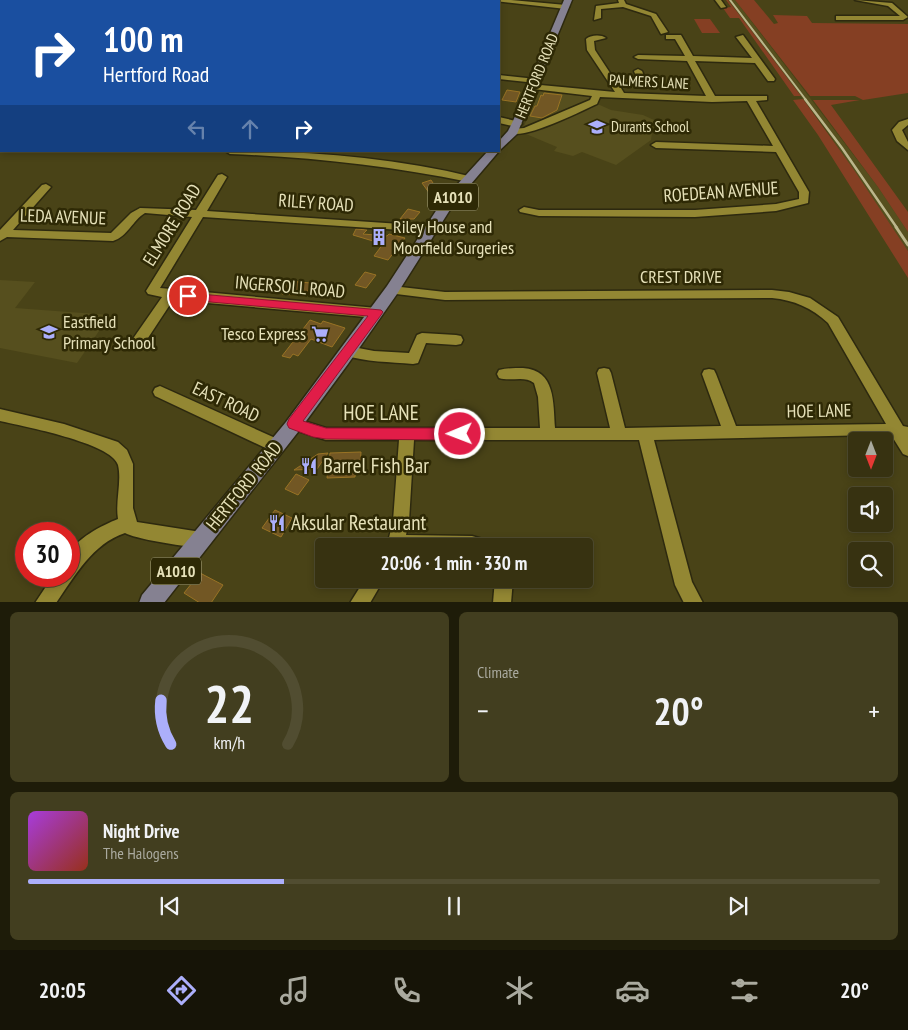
<!DOCTYPE html>
<meta charset="utf-8">
<style>
body{margin:0;font-family:"PT Sans Narrow",sans-serif;background:#423e1f;color:#f1f3f6;height:100vh;display:flex;flex-direction:column;font-size:19px;white-space:nowrap}
*{box-sizing:border-box;margin:0}
p{font-size:16px;color:#aaaa9f}
.icon{flex:none;width:28px;height:28px;fill:none;stroke:currentColor;stroke-width:2;stroke-linecap:round;stroke-linejoin:round}
.map{position:relative;height:602px;overflow:hidden}
.side{display:flex;flex-direction:column;gap:10px;padding:10px;background:#1e1c09;flex:1}
.side>*{flex:none}
.hud{position:absolute;left:0px;top:0px;width:500px;height:152px;box-shadow:0 2px 8px #0003,0 0 0 1px #514d31;background:#1a4fa0;color:#fff;overflow:hidden}
.needle{width:32px;rotate:180deg}
.tools{position:absolute;left:848px;top:432px;display:grid;gap:10px}
.tools a{display:grid;place-items:center;width:45px;height:45px;border-radius:5px;background:#373211;box-shadow:0 2px 8px #0003,0 0 0 1px #514d31;font-size:25px}
.speed{position:absolute;left:15px;top:522px;display:flex;gap:10px;font-size:25px;font-weight:700;text-align:center}
.speed>*{display:grid;place-content:center;width:65px;height:65px;border-radius:50%;background:#373211;box-shadow:0 2px 8px #0003,0 0 0 1px #514d31;line-height:1}
.speed .limit{border:8px solid #d22;background:#fff;color:#111}
.pin{position:absolute;display:grid;place-items:center;width:42px;height:42px;color:#fff;margin:-21px;border:2px solid #fff;border-radius:50%;box-shadow:0 1px 5px #0007}
.me{position:absolute;width:55px;margin:-28px;rotate:269deg;stroke-linejoin:round;filter:drop-shadow(0 0 4px #0008)}
.turn{display:flex;align-items:center;gap:18px;height:105px;padding:0 20px;font-size:22px}
.turn .icon{width:65px;height:65px;stroke-width:2.5}
.turn b{display:block;font-size:35px;line-height:42px}
.lanes{display:flex;align-items:center;height:48px;padding:0 20px;background:#0003;justify-content:center;gap:25px;direction:ltr}
.lanes .off{opacity:.35}
.big{font-size:38px;font-weight:700;line-height:1.1}
.side .card{flex:1;display:flex;flex-direction:column;justify-content:center;gap:8px;min-width:0;padding:0 18px;border-radius:8px;background:#423e1f}
.side .dial{align-items:center;gap:0}
.dial svg{height:130px;overflow:visible;fill:none;stroke:#514d31;stroke-width:7;stroke-linecap:round;text-anchor:middle}
.dial text{fill:#f1f3f6;stroke:none}
.song{display:flex;align-items:center;gap:15px}
.cover{width:60px;height:60px;border-radius:8px;background:linear-gradient(135deg,hsl(280 70% 55%),hsl(10 70% 35%))}
.played{height:5px;border-radius:2px;background:linear-gradient(90deg,#acaffb 30%,#514d31 30%)}
.keys{display:flex;justify-content:space-around;direction:ltr}
.heat{display:flex;justify-content:space-between;align-items:center;font-size:28px;direction:ltr}
.side .tiles{flex:1;display:grid;gap:10px;grid-template-columns:1fr 1fr}
.card:last-child{grid-column:span 2}
.trip{position:absolute;left:315px;top:538px;width:278px;height:50px;border-radius:5px;background:#373211;box-shadow:0 2px 8px #0003,0 0 0 1px #514d31;font-weight:700;line-height:50px;text-align:center}
.menu{display:flex;height:80px;justify-content:space-around;align-items:center;background:#161407;color:#aaaa9f}
.menu .icon{width:35px;height:35px}
.menu .on{color:#acaffb}
.menu b{font-size:22px;color:#f1f3f6}
.map>svg:first-child{display:block}
.built{fill:#564f1e}
.green{fill:#853f23}
.building{fill:#725724;stroke:#997324}
.lines{fill:none;stroke-linecap:round;stroke-linejoin:round}
.minor-casing{stroke:#2d290f;stroke-width:3}
.major-casing{stroke:#2d290f;stroke-width:3}
.minor{fill:#938733;fill-rule:evenodd}
.major{fill:#858191;fill-rule:evenodd}
.rail-far2{stroke:#bbb68c;stroke-width:2}
.rail-far1{stroke:#bbb68c;stroke-width:2.5}
.rail{stroke:#bbb68c;stroke-width:3}
.route{fill:#e11d48;stroke:#92132f}
.labels{text-anchor:middle;stroke-width:5;stroke-linejoin:round;paint-order:stroke}
.far-street-label{font-size:15px;fill:#e6e1b9;stroke:#2e2905}
.far-poi-label{font-size:15px;fill:#e6e1b9;stroke:#2e2905;text-anchor:start}
.shield{fill:#2e2905;stroke:#afaa83;stroke-width:1}
.shield-label{font-size:16px;font-weight:bold;fill:#e6e1b9}
.street-label{font-size:18px;fill:#e6e1b9;stroke:#2e2905}
.poi-label{font-size:18px;fill:#e6e1b9;stroke:#2e2905;text-anchor:start}
.near-street-label{font-size:21px;fill:#e6e1b9;stroke:#2e2905}
.near-poi-label{font-size:21px;fill:#e6e1b9;stroke:#2e2905;text-anchor:start}
</style>
<div class="map">
<svg width="908" height="603" viewBox="0 0 908 603">
<rect width="100%" height="100%" fill="#494317"/>
<!-- built -->
<g class="built">
<path d="M728,0H735L878,187L908,232V251L824,127Z"/>
<path d="M540,89L593,95V99L524,126Z"/>
<path d="M593,102L611,110L643,115L654,120L651,140L616,165L582,152L573,156L554,151L557,147L526,134Z"/>
<path d="M0,280L35,282L15,308L110,315L77,363L0,348Z"/>
</g>
<!-- green -->
<g class="green">
<path d="M726,0H728L801,96H794L739,18H730L723,8L731,7Z"/>
<path d="M735,0H754L774,24L778,23L773,15L807,16L812,23L908,24V93L863,100L855,96H810Z"/>
<path d="M694,19H710L720,33H702Z"/>
<path d="M803,99L854,170L908,251V278L818,135L793,100Z"/>
<path d="M813,100H860L831,105L908,212V232L878,187Z"/>
</g>
<!-- building -->
<g class="building">
<path d="M507,90L520,92L516,102L502,100Z"/>
<path d="M544,93L562,95L557,110L542,118L530,116L535,106H537L541,95L543,96Z"/>
<path d="M431,180L439,192L430,194L422,183Z"/>
<path d="M408,209L420,212L414,219H400Z"/>
<path d="M356,229L367,230L363,234L387,236L389,234L405,238L388,260L374,256L383,244L353,235Z"/>
<path d="M365,272L376,275L366,288L355,285Z"/>
<path d="M288,281L311,283L306,296L282,294Z"/>
<path d="M310,320L321,324L323,321L345,328L332,347L311,339L298,356L293,354L290,358L282,356Z"/>
<path d="M361,452L360,468H356L355,477L327,478L330,453Z"/>
<path d="M328,453L317,469L294,470L318,454Z"/>
<path d="M296,474L309,480L298,495L285,489Z"/>
<path d="M275,510L292,518L281,537L262,528Z"/>
<path d="M200,573L223,585L211,603H200L184,593Z"/>
</g>
<g class="lines">
<!-- minor casing -->
<g class="minor-casing">
<g id="minor">
<rect x="100" y="0" width="16" height="1"/>
<rect x="312" y="0" width="6" height="1"/>
<path d="M486,0H511L566,5L569,7L566,9Z"/>
<path d="M618,0H624L626,4L656,14L668,32L661,34L651,16L623,7L601,9V18L594,20L596,6L619,3Z"/>
<path d="M715,0H721L726,7L721,8Z"/>
<path d="M855,0L892,3L908,17L903,20H836V16H900L888,6Z"/>
<path d="M666,35H681L693,56L752,58L736,37L743,35L775,79L774,81H768L755,63L695,61L715,96H767V100L756,101L809,192L808,203L776,211L695,217L539,216L520,212L519,210L524,207L539,210H695L776,204L799,199V192L776,152L656,148L651,145L656,142L773,146L747,101L712,102L600,97L597,104C581,111 521,142 508,132L513,129L524,128L590,100L592,96L533,89L530,88V84L615,92L587,50L586,39C590,35 601,34 606,38L594,41L595,50L614,79H637L634,71L638,69L642,71L646,81L645,83H618L624,93L706,96L687,61L638,59L634,57L638,55L685,56L675,39H666Z"/>
<rect x="0" y="56" width="1" height="4"/>
<path d="M499,75L536,79L540,81L536,83L499,79Z"/>
<path d="M499,117L520,122L522,124L517,127L499,123Z"/>
<path d="M908,119V125L902,130L908,142V150L897,141L892,130L899,122Z"/>
<rect x="0" y="140" width="1" height="6"/>
<path d="M225,151C308,151 392,157 473,177L474,179L469,182C390,166 311,157 230,154Z"/>
<path d="M222,174L227,177L207,211L431,226L437,229L431,232L203,217L160,288L377,308L381,310L383,313L381,316L377,318L173,300L142,347H132L130,343L162,297L148,294L146,291L192,217L145,213C133,220 127,237 113,241L7,237L0,241V230L42,185L46,184L51,187L13,230L111,233L131,213L140,208L196,210L218,175Z"/>
<path d="M392,286L445,292L772,290L789,292L810,298L838,317L903,426L908,427V456L903,454L893,438L874,435L654,440L692,582L703,603H684L675,585L639,440H414L409,521L406,535L472,536L486,540L489,546H387L393,521L399,440H326L289,428L287,424L289,420L294,418L326,428H540L538,397L534,383C524,375 511,382 499,378L497,374L499,370C507,368 515,368 523,368C556,370 553,403 555,428H610L597,373L599,369L604,368L609,369L611,373L625,428L721,426L702,374L704,370L709,369L714,370L716,374L736,426L886,424L828,323C812,308 794,300 772,298L445,300L388,293L386,290L388,287Z"/>
<path d="M422,333L456,335L461,336L463,340L461,344L456,345L426,343L418,363L413,364C390,362 366,362 343,355L341,351L343,347L348,346L374,351L409,353L417,335Z"/>
<path d="M160,386L282,441L285,446L282,451L277,453L272,451L155,396L153,392L155,388Z"/>
<path d="M0,409L64,424L118,442L127,450L133,464V508L137,522L201,532L207,534L210,540L207,546C198,550 135,539 125,533C92,544 75,576 56,603H35L53,576H69C69,570 67,562 69,556C74,539 103,525 118,519C115,501 122,482 118,465C112,443 22,426 0,421Z"/>
<path d="M365,579H384L370,603H350Z"/>
<path d="M495,579H513L511,603H493Z"/>
</g>
</g>
<!-- major casing -->
<g class="major-casing">
<path id="major" d="M564,0H572L517,134L500,150L453,205L397,294L348,364L298,432L164,603H139L142,595L286,422L387,286L443,200L488,151H499V141L508,131L513,121Z"/>
</g>
<!-- minor -->
<use href="#minor" class="minor"/>
<!-- major -->
<use href="#major" class="major"/>
<!-- rail-far2 -->
<path class="rail-far2" d="M730,0L806,100"/>
<!-- rail-far1 -->
<path class="rail-far1" d="M805,99L842,148L897,228"/>
<!-- rail -->
<path class="rail" d="M896,227L908,245"/>
</g>
<!-- route -->
<path class="route" d="M188,293L381,310L383,312L381,315L303,421L326,428H460L465,430L467,434L465,438L460,440L326,439L313,437L289,428L287,424L289,419L368,316L188,300L182,296Z"/>
<!-- icons -->
<defs>
<g id="school-bare" transform="scale(1.35)"><path d="M0-5L7-2L0 1L-7-2ZM-4 1L0 2.5L4 1V4Q0 6-4 4Z" fill="#acaffb" stroke="#2e2905" stroke-width="2.5" paint-order="stroke"/></g>
<g id="building-bare" transform="scale(1.35)"><path d="M-4-6H4V6H1V3H-1V6H-4ZM-2.5-4.3h1.7v1.8h-1.7ZM.8-4.3h1.7v1.8H.8ZM-2.5-1h1.7V.8h-1.7ZM.8-1h1.7V.8H.8Z" fill="#acaffb" stroke="#2e2905" stroke-width="2.5" paint-order="stroke"/></g>
<g id="supermarket-bare" transform="scale(1.35)"><path d="M-6-5.5h2.5l.6 2H6L4.5 2H-2.5L-4.4-4H-6ZM-1.5 3.2a1.3 1.3 0 1 0 .1 0ZM3 3.2a1.3 1.3 0 1 0 .1 0Z" fill="#acaffb" stroke="#2e2905" stroke-width="2.5" paint-order="stroke"/></g>
<g id="restaurant-bare" transform="scale(1.35)"><path d="M-5-6h1v4h1v-4h1v4h1v-4h1v5L-1.5 .5V6h-2V.5L-5-1ZM5-6V6H3V1.5H1.5Q1.5-4 5-6Z" fill="#acaffb" stroke="#2e2905" stroke-width="2.5" paint-order="stroke"/></g>
</defs>
<g fill-rule="evenodd">
<use href="#school-bare" x="597" y="127"/>
<use href="#building-bare" x="379" y="237"/>
<use href="#school-bare" x="49" y="332"/>
<use href="#supermarket-bare" x="320" y="334"/>
<use href="#restaurant-bare" x="309" y="466"/>
<use href="#restaurant-bare" x="277" y="523"/>
</g>
<g class="labels">
<!-- far-street labels -->
<g class="far-street-label">
<text transform="translate(537 76) rotate(-68)" y="5">HERTFORD ROAD</text>
<text transform="translate(649 82) rotate(3)" y="5">PALMERS LANE</text>
</g>
<!-- far-poi labels -->
<g class="far-poi-label">
<text x="611" y="132">Durants School</text>
</g>
<!-- shield labels -->
<g class="shield">
<rect x="428" y="183.5" width="50" height="27" rx="4"/>
<rect x="151" y="557.5" width="50" height="27" rx="4"/>
</g>
<g class="shield-label">
<text x="453" y="203">A1010</text>
<text x="176" y="577">A1010</text>
</g>
<!-- street labels -->
<g class="street-label">
<text transform="translate(721 192) rotate(-4)" y="6">ROEDEAN AVENUE</text>
<text transform="translate(316 203) rotate(4)" y="6">RILEY ROAD</text>
<text transform="translate(63 217) rotate(2)" y="6">LEDA AVENUE</text>
<text transform="translate(172 225) rotate(-58)" y="6">ELMORE ROAD</text>
<text x="681" y="283">CREST DRIVE</text>
<text transform="translate(290 287) rotate(5)" y="6">INGERSOLL ROAD</text>
<text transform="translate(226 402) rotate(25)" y="6">EAST ROAD</text>
<text transform="translate(819 411) rotate(-1)" y="6">HOE LANE</text>
<text transform="translate(244 486) rotate(-51)" y="6">HERTFORD ROAD</text>
</g>
<!-- poi labels -->
<g class="poi-label">
<text x="393" y="233">Riley House and<tspan x="393" dy="21">Moorfield Surgeries</tspan></text>
<text x="63" y="328">Eastfield<tspan x="63" dy="21">Primary School</tspan></text>
<text x="306" y="340" text-anchor="end">Tesco Express</text>
</g>
<!-- near-street labels -->
<g class="near-street-label">
<text x="381" y="420">HOE LANE</text>
</g>
<!-- near-poi labels -->
<g class="near-poi-label">
<text x="323" y="473">Barrel Fish Bar</text>
<text x="291" y="530">Aksular Restaurant</text>
</g>
</g>
</svg>
<div class="tools">
<a><svg class="needle" viewBox="-14 -14 28 28"><path d="M0-13l5 13h-10z" fill="#e53935"/><path d="M0 13l5-13h-10z" fill="#aaaa9f"/></svg></a>
<a><svg class="icon" aria-label="sound" viewBox="0 0 24 24"><path d="M4 9h4l5-4v14l-5-4H4zM17 9q2 3 0 6"/></svg></a>
<a><svg class="icon" aria-label="search" viewBox="0 0 24 24"><circle cx="10" cy="10" r="6"/><path d="M15 15l6 6"/></svg></a>
</div>
<div class="speed"><div class="limit">30</div></div>
<div class="pin" style="left:188px;top:296px;background:#d93025"><svg class="icon" aria-label="arrive" viewBox="0 0 24 24"><path d="M6 21V4h12l-3 4 3 4H6"/></svg></div>
<svg class="me" style="left:460px;top:434px" viewBox="-20 -20 40 40"><circle r="17" fill="#e11d48" stroke="#fff" stroke-width="3"/><path d="M0-11L8 9 0 5-8 9z" fill="#fff"/></svg>
<div class="trip">20:06 · 1 min · 330 m</div>
<div class="hud">
<div class="turn"><svg class="icon" aria-label="right" viewBox="0 0 24 24"><path d="M7 20v-9h11M14 6l5 5-5 5"/></svg><div><b>100 m</b>Hertford Road</div></div>
<div class="lanes"><svg class="icon off" aria-label="left" viewBox="0 0 24 24"><path d="M17 20v-9H6M10 6l-5 5 5 5"/></svg><svg class="icon off" aria-label="ahead" viewBox="0 0 24 24"><path d="M12 20V5M6 11l6-6 6 6"/></svg><svg class="icon" aria-label="right" viewBox="0 0 24 24"><path d="M7 20v-9h11M14 6l5 5-5 5"/></svg></div>
</div>
</div>
<section class="side">
<div class="tiles">
<div class="card dial"><svg viewBox="0 0 100 80">
<path d="M14 69A42 42 0 1 1 86 69"/>
<path d="M14 69A42 42 0 0 1 8 42" stroke="#acaffb"/>
<text x="50" y="56" font-size="32" font-weight="700">22</text>
<text x="50" y="72" font-size="11">km/h</text>
</svg></div>
<div class="card"><p>Climate</p>
<div class="heat"><a>−</a><b class="big">20°</b><a>+</a></div>
</div>
<div class="card">
<div class="song"><i class="cover"></i><div><b>Night Drive</b><p>The Halogens</p></div></div>
<div class="played"></div>
<div class="keys"><svg class="icon" aria-label="previous" viewBox="0 0 24 24"><path d="M18 5L8 12l10 7zM5 5v14"/></svg><svg class="icon" aria-label="pause" viewBox="0 0 24 24"><path d="M8 5v14M16 5v14"/></svg><svg class="icon" aria-label="next" viewBox="0 0 24 24"><path d="M6 5l10 7-10 7zM19 5v14"/></svg></div>
</div>
</div>
</section>
<nav class="menu">
<b>20:05</b>
<svg class="icon on" aria-label="directions" viewBox="0 0 24 24"><path d="M12 3l9 9-9 9-9-9zM9 14v-3h6M13 9l2 2-2 2"/></svg>
<svg class="icon" aria-label="music" viewBox="0 0 24 24"><path d="M9 18V5l10-2v13"/><circle cx="6" cy="18" r="3"/><circle cx="16" cy="16" r="3"/></svg>
<svg class="icon" aria-label="phone" viewBox="0 0 24 24"><path d="M5 4h4l2 5-3 2q2 4 5 5l2-3 5 2v4C11 20 4 13 5 4z"/></svg>
<svg class="icon" aria-label="climate" viewBox="0 0 24 24"><path d="M12 3v18M4 7l16 10M4 17L20 7"/></svg>
<svg class="icon" aria-label="car" viewBox="0 0 24 24"><path d="M5 17H2v-5l4-1 3-4h7l3 4 3 1v5h-3M9 17h6M6 11h13"/><circle cx="7" cy="17" r="2"/><circle cx="17" cy="17" r="2"/></svg>
<svg class="icon" aria-label="filters" viewBox="0 0 24 24"><path d="M4 7h16M4 17h16"/><circle cx="9" cy="7" r="2"/><circle cx="15" cy="17" r="2"/></svg>
<b>20°</b>
</nav>
